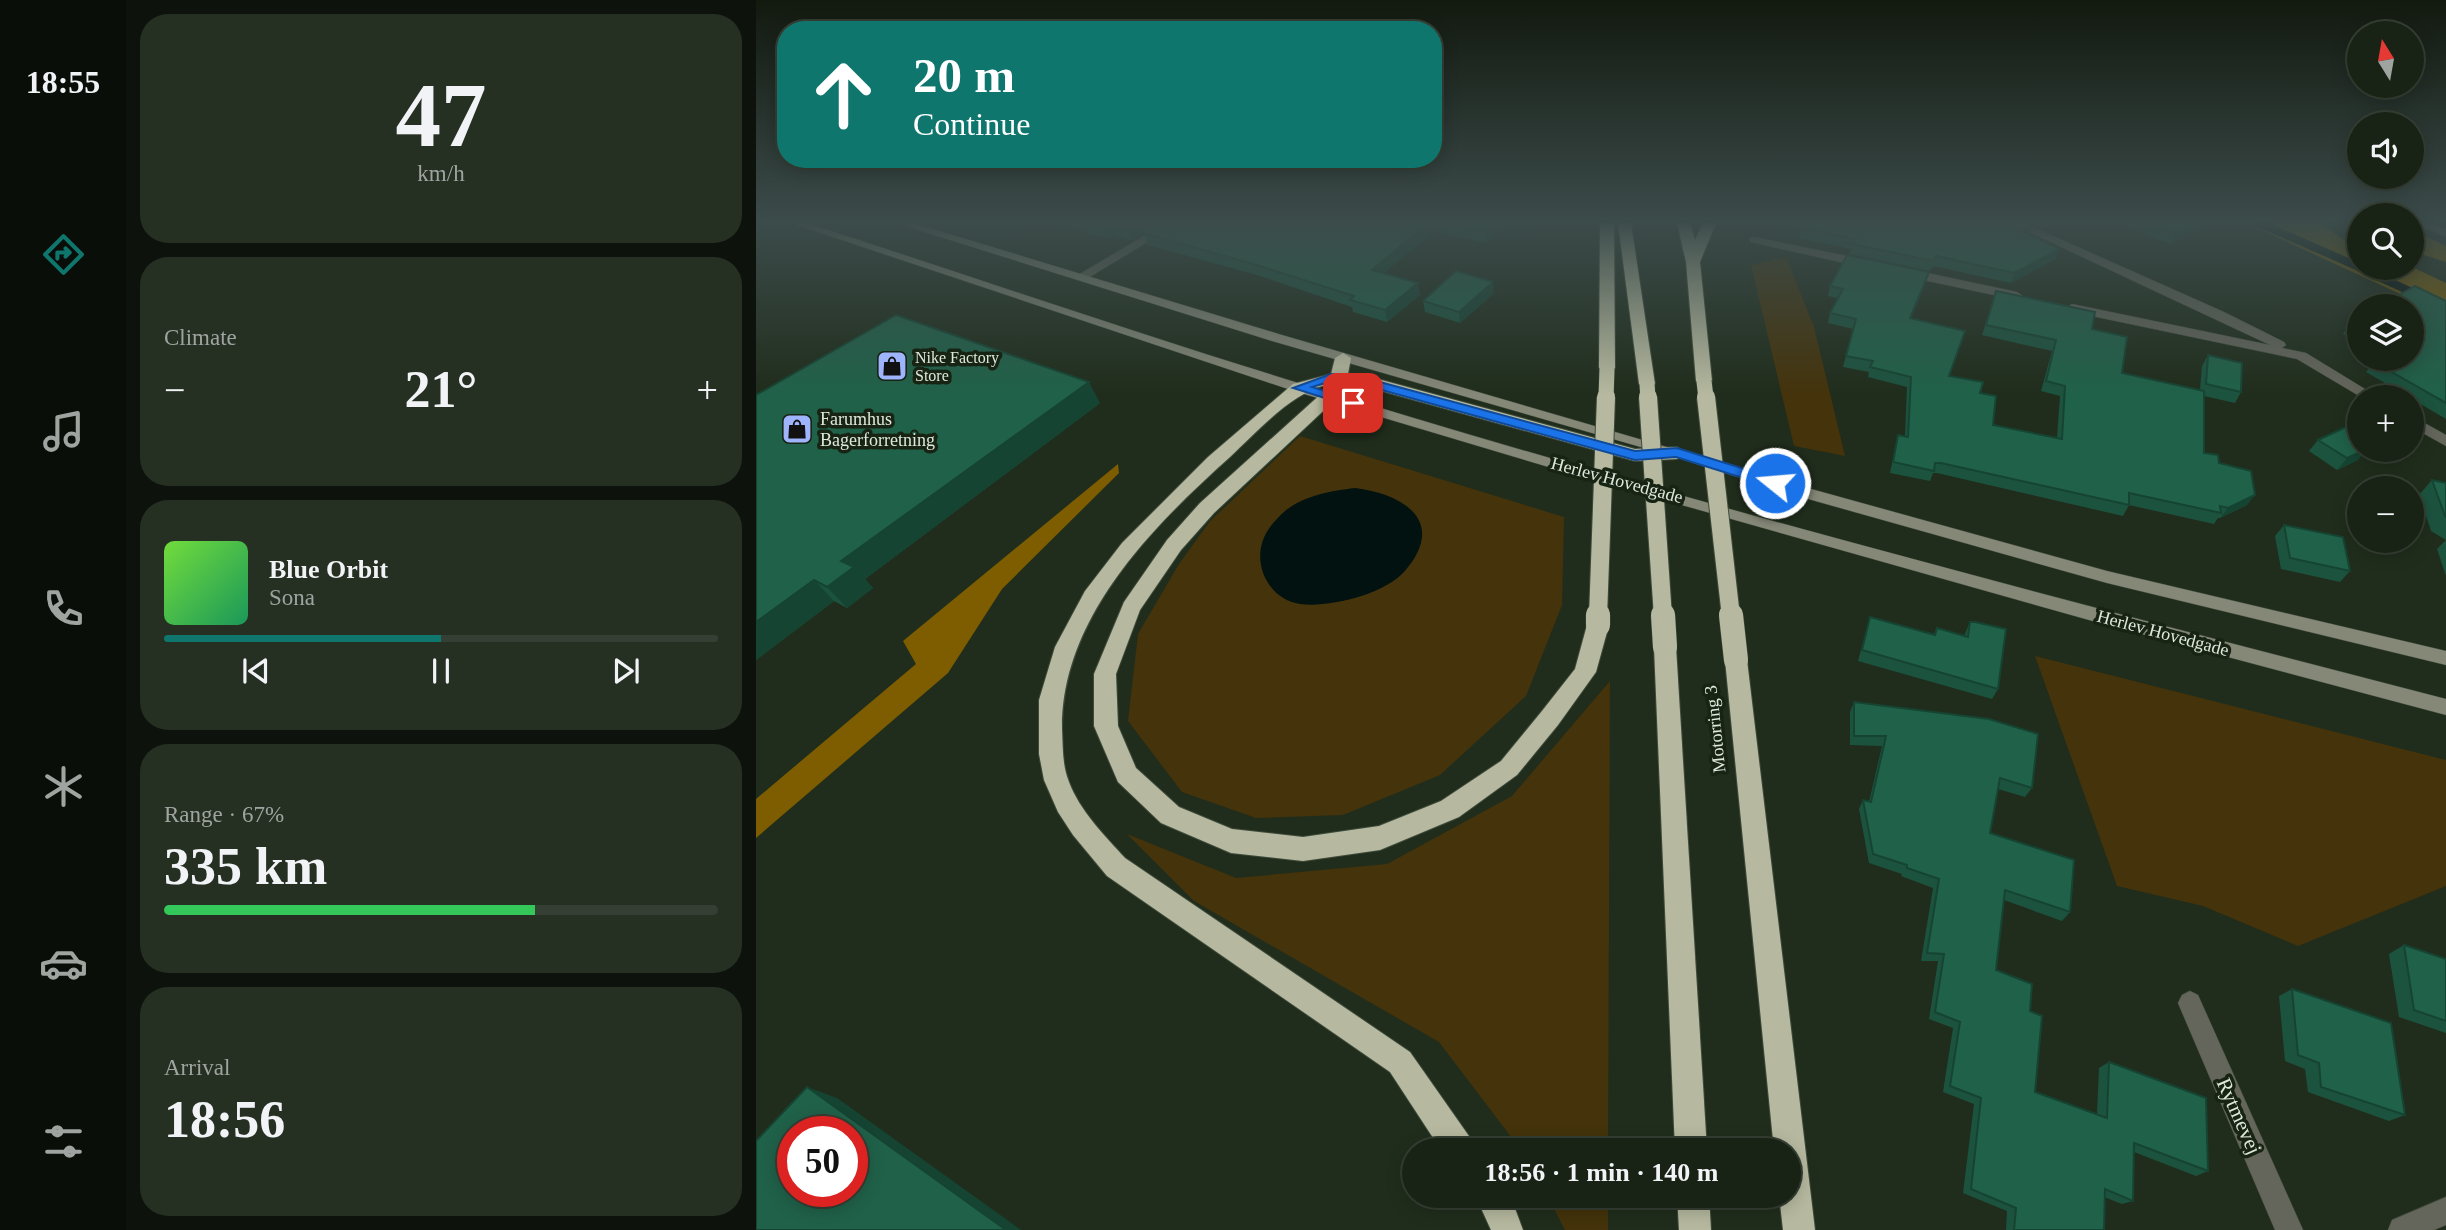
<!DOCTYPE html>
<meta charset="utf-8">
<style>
body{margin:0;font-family:Georgia,serif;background:#252f22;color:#f1f3f6;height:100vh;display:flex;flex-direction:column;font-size:26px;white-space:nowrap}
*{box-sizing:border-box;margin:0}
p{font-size:23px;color:#9fa4a0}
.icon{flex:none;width:38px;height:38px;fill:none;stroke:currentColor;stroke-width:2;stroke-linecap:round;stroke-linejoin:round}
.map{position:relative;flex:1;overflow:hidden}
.drawer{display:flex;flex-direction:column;gap:14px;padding:14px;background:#0d130c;width:630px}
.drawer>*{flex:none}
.hud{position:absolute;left:21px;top:21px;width:665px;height:147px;border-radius:28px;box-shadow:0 4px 18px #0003,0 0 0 2px #363f34;background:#0f766e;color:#fff;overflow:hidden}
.needle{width:46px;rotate:349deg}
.controls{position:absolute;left:1591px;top:21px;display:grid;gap:14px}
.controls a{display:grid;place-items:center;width:77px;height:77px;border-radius:50%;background:#182215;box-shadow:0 4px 18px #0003,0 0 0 2px #363f34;font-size:35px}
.speed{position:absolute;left:21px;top:1116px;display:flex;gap:14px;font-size:35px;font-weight:700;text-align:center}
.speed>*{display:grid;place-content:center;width:91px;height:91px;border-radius:50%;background:#182215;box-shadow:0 4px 18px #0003,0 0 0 2px #363f34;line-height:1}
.speed .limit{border:10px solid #d22;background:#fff;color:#111}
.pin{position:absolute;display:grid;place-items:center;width:60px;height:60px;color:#fff;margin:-30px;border-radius:14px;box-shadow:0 4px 10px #0006}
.me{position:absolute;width:77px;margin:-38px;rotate:287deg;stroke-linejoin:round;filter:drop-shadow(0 0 5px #0008)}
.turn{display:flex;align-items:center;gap:24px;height:147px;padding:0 21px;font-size:32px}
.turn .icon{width:91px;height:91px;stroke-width:2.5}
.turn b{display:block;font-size:49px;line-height:60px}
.big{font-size:52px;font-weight:700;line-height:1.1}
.drawer .widget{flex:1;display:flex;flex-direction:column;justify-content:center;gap:10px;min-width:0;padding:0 24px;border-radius:28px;background:#252f22}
.drawer .dial{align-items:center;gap:0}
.dial b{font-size:91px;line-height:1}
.song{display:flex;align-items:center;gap:21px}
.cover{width:84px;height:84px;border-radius:10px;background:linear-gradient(135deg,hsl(100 70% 55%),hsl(150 70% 35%))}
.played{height:7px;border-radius:4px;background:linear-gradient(90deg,#0f766e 50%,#363f34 50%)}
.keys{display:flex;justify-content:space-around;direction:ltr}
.heat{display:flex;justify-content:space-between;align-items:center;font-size:38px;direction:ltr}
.charge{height:10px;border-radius:5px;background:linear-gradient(90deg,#34c759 67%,#363f34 0)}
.trip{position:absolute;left:646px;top:1138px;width:399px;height:70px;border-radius:35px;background:#182215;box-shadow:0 4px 18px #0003,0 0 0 2px #363f34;font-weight:700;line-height:70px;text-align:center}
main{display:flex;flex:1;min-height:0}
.tab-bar{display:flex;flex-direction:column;width:126px;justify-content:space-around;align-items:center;background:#0a0e08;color:#9fa4a0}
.tab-bar .icon{width:49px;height:49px}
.tab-bar .on{color:#0f766e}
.tab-bar b{font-size:32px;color:#f1f3f6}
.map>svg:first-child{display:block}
.green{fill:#44330b}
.forest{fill:#7d5d00}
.water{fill:#011211}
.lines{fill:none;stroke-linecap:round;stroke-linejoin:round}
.stream{stroke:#011211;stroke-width:8}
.minor-casing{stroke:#3f4b3b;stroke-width:1}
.tertiary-casing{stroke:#3f4b3b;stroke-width:1}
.secondary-casing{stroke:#3f4b3b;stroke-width:1}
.motorway-casing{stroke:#3f4b3b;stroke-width:2}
.minor{fill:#64655b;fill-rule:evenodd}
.tertiary{fill:#64655b;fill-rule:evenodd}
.secondary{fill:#858777;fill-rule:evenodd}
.motorway{fill:#b6b99f;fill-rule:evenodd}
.motorway-bridge-far2-casing{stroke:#3f4b3b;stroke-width:16;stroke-linecap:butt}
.motorway-bridge-far1-casing{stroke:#3f4b3b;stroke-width:20;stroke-linecap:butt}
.motorway-bridge-casing{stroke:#3f4b3b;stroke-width:25;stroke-linecap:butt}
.motorway-bridge-far2{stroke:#b6b99f;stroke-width:15}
.motorway-bridge-far1{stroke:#b6b99f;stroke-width:18}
.motorway-bridge{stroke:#b6b99f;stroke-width:24}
.wall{fill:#1c533f}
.shaded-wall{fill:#164433}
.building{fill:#206149;stroke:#164433;stroke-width:2;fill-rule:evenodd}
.route{fill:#1a73e8;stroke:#114b97;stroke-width:2}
.labels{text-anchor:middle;stroke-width:7;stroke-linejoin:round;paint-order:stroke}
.far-poi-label{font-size:16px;fill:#dfe8dd;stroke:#172313;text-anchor:start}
.poi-label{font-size:18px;fill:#dfe8dd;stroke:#172313;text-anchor:start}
.street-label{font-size:18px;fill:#dfe8dd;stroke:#172313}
.near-street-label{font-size:21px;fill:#dfe8dd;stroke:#172313}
</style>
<main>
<nav class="tab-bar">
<b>18:55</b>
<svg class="icon on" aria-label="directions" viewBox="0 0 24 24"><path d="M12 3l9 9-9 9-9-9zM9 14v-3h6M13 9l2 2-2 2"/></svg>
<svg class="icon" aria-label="music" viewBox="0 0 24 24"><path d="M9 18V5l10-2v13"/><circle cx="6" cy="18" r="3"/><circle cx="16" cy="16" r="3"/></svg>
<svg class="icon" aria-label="phone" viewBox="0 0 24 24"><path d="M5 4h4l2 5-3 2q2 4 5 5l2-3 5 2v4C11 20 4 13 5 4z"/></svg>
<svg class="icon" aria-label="climate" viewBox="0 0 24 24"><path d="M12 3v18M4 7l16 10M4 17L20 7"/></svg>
<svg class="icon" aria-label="car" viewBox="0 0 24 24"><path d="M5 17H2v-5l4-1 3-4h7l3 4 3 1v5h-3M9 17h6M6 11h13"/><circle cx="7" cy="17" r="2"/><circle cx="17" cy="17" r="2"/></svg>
<svg class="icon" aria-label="filters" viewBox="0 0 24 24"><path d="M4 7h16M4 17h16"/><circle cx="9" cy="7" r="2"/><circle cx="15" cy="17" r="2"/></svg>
</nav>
<section class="drawer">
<div class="widget dial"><b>47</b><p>km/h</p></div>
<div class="widget"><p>Climate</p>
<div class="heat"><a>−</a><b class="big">21°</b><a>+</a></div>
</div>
<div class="widget">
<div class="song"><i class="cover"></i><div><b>Blue Orbit</b><p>Sona</p></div></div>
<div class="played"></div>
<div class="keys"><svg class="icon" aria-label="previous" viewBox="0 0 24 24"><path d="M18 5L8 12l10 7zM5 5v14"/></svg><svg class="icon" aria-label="pause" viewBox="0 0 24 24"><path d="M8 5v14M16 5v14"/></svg><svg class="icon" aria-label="next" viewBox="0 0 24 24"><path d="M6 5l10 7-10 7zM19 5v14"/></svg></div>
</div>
<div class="widget"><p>Range · 67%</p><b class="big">335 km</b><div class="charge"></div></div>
<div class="widget"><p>Arrival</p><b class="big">18:56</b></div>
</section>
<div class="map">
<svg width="1690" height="1230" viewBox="0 0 1690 1230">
<rect width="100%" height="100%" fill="#202d1c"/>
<!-- green -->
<g class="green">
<path d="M1030,257L1058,327L1089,456L1038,446L995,265Z"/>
<path d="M544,436L808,517L806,605L770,696L684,775L587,815L500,818L426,792L372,721L382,634L423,564L454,521Z"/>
<path d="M1279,656L1690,760V886L1542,946L1447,906L1361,886Z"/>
<path d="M854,681L852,1150H765L683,1042L438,901L371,834L480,878L631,864L756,796Z"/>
<path d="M791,1195H852V1230H809Z"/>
</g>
<!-- forest -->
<g class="forest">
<path d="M1490,223H1565L1591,242L1603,243V268L1656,267L1690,283V315Z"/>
<path d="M1656,230L1690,246V262L1656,251Z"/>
<path d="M362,464L363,473L246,589L192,673L0,838V799L160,664L147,641Z"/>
</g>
<!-- water -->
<path class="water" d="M599,488C648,494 692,522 648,572C628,594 573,608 544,604C515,600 497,568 507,540C511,529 520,519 529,511C549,495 575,491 599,488Z"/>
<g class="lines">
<!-- stream -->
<g class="stream">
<path d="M1503,223L1603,267"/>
<path d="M1604,268L1662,295"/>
</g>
<!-- minor casing -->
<g class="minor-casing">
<g id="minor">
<path d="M410,223H423L327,281L317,278Z"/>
<path d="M1254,223H1268L1468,312L1528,342L1530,345L1526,348L1550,353L1622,397H1605L1541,359L1312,311L1310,308L1316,304L1514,345Z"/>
<path d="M998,237L1111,260L1117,264L1111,268L994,242V238Z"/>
<path d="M1148,268L1261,292L1267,296L1261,300L1144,275L1142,272Z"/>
<path d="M1656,416L1690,435V446L1656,427Z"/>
<path d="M1434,991L1442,995L1547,1230H1519L1422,1003L1426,995Z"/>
<path d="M1690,1197V1225L1678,1230H1632L1636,1220Z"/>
</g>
</g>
<!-- tertiary casing -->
<g class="tertiary-casing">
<path id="tertiary" d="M1658,223H1673L1690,229V236Z"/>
</g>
<!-- secondary casing -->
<g class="secondary-casing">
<g id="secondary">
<path d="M35,223H51C217,277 382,334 549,385C925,501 1308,600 1690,699V715L1333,620L816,474L538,391Z"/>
<path d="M140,223H157L526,335L1048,487L1351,571L1690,651V665L1351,583L1038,495L916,456L516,341Z"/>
</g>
</g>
<!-- motorway casing -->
<g class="motorway-casing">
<g id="motorway">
<path d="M844,223H858L859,368L851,373L843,368Z"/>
<path d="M862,223H875L899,384L891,389L883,384Z"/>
<path d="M921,223H934L939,240L947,223H960L944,262L956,381L948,386L940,381L930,262Z"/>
<path d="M587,353L595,358L592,374L611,376L879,449L921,447L930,453L921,459L879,461L604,385L588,384L579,400L458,513L425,550L384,610L360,674L362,726L380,768L423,807L476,829L547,837L623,826L685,801L745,761L786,711L819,669L831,625L835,619L842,617L849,619L853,625L840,672L802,725L761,775L703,817L624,850L547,861L475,853L405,823L362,782L338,726V674L368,602L411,540L444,503L566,393L571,385C537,391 499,434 474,457C396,527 305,618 306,729C307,747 306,765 313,782C324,811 348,835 369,858L654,1052L715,1139L720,1150H685L634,1072L351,876L317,835L302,812L288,780L283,754V700L299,647L329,591L366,543L452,457L537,384L575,374L579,358Z"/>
<path d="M909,638L917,641L920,647L951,1150H919L898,647L901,641Z"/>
<path d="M980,651L988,654L991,660L1059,1230H1027L1023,1195H1032V1150H1018L969,660L972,654Z"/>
<path d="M719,1195H754L767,1230H735Z"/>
<path d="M921,1195H953L955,1230H923Z"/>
</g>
</g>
<!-- minor -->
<use href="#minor" class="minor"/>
<!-- tertiary -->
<use href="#tertiary" class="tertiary"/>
<!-- secondary -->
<use href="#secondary" class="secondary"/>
<!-- motorway -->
<use href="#motorway" class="motorway"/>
<!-- motorway-bridge-far2 casing -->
<g class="motorway-bridge-far2-casing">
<g id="motorway-bridge-far2">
<path d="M948,381L950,398"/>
<path d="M891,384L892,398"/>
<path d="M850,398L851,368"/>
</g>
</g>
<!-- motorway-bridge-far1 casing -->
<g class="motorway-bridge-far1-casing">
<g id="motorway-bridge-far1">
<path d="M892,397L907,617"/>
<path d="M950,397L975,617"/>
<path d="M842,617L850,397"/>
</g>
</g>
<!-- motorway-bridge casing -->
<g class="motorway-bridge-casing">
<g id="motorway-bridge">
<path d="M907,615L909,647"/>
<path d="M975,615L980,660"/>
<path d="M842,625V615"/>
</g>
</g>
<!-- motorway-bridge-far2 -->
<use href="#motorway-bridge-far2" class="motorway-bridge-far2"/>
<!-- motorway-bridge-far1 -->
<use href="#motorway-bridge-far1" class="motorway-bridge-far1"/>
<!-- motorway-bridge -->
<use href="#motorway-bridge" class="motorway-bridge"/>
</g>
<!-- wall -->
<g class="wall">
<path d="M308,223H752L731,243L678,231L628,273L664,295L631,322L597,312L596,307L501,275L392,245L387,233L376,240L359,235L355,237L336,235Z"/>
<path d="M1018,223H1272L1273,234L1300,259L1255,283L1177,266L1174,271L1094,254L1095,249L1043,238L1045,228Z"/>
<path d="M1274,223H1298L1286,228Z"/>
<path d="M1365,223H1452L1414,244Z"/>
<path d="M1170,282L1155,318L1193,376L1224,393L1237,425L1301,438L1304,396L1285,391L1296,351L1226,335L1240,291L1336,329L1366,373L1444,390L1446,366L1452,355L1485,392L1479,403L1448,396V453L1463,463L1491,505L1464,518H1462L1458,524L1373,505L1367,516L1181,473H1177L1174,481L1134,473L1142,435L1149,436L1151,387L1112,377L1113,372L1087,367L1097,329L1072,323L1074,313L1082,298L1072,296L1074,286Z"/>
<path d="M738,293L704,323L669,312L667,301Z"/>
<path d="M1690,301V419L1656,399V397H1653L1610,372L1618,362L1656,359Z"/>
<path d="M1603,318V342L1587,334L1594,323Z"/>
<path d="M0,395L344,403L109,579L117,588L91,608L78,601L0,660Z"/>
<path d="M1562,440L1602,460L1581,470L1553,451Z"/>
<path d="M1676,480L1690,483V576L1681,549L1690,540L1675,531L1663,495Z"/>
<path d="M1528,525L1594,571L1584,582L1525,569L1519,536Z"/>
<path d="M1114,617L1178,634L1181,628L1208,636L1214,622L1242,689L1236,699L1102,661Z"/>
<path d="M1098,702L1276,788L1269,797L1242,789L1234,833L1314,912L1306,921L1248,900L1240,970L1274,1011L1279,1092L1341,1114L1343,1068L1353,1062L1452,1171L1440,1176L1378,1152L1377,1201L1366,1204L1348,1197V1230H1250L1251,1211L1207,1193L1218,1104L1187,1092L1197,1028L1173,1019L1182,961H1165L1177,888L1145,876L1146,874L1113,863L1103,809L1107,800L1113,802L1126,746L1094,745V712Z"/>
<path d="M1648,945L1690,959V1033L1643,1017L1633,954Z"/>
<path d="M1536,989L1649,1115L1633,1121L1552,1092L1549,1069L1529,1061L1523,996Z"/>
</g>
<!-- shaded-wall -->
<g class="shaded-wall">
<path d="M354,223L359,235L355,237L350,225Z"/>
<path d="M381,223H405L376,240L371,228Z"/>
<path d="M672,223H677L678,231L618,282L616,270Z"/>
<path d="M739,223H752L731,243L729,231Z"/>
<path d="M1289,223H1298L1286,228Z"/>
<path d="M1439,223H1452L1414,244L1419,234Z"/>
<path d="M1277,225L1273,235L1266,231Z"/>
<path d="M1304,249L1300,259L1255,283L1258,273Z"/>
<path d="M1173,272L1170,282L1151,328L1154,318Z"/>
<path d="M737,282L738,293L704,323L703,312Z"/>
<path d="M662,283L664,295L631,322L629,310Z"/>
<path d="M333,382L344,403L109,579L117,588L91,608L71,587L85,561Z"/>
<path d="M1609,450H1611L1602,460L1581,470L1591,458Z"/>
<path d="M1499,495L1491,505L1464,518L1472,508Z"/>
<path d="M58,580L78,601L0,660V622Z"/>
<path d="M51,1087L81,1098L265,1230H250Z"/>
</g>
<!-- building -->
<g class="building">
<path d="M330,223H381L371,228L354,223L350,225Z"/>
<path d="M405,223H672L616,270L662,283L629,310L594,300L598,296L497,264L387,233Z"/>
<path d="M692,223H739L729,231Z"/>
<path d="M1048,223H1272L1277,225L1266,231L1304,249L1258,273L1180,256L1177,261L1096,244L1099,239L1045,228Z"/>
<path d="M1392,223H1439L1419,234Z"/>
<path d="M1091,255L1173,272L1154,318L1209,331L1193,376L1227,382L1224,393L1240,396L1237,425L1306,439L1309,386L1290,381L1300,340L1230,325L1240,291L1339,312L1336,329L1371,337L1366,373L1448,391V453L1462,455L1463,463L1495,471L1499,495L1472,508L1464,506L1465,513L1373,493V505L1185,463H1179L1178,471L1137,462L1142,435L1152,437L1155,377L1114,367L1117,361L1090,356L1100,319L1074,313L1087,289L1074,286Z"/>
<path d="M700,271L737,282L703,312L667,301Z"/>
<path d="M1659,286L1690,301V403L1618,362L1626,359H1656V306H1624Z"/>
<path d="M140,315L333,382L85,561L98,567L71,587L58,580L0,622V395Z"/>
<path d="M1603,318V328L1594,323Z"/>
<path d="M1452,355L1486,363L1485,392L1450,384Z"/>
<path d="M1603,421V450H1609L1591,458L1562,440Z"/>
<path d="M1676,480L1690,483V517L1689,516Z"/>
<path d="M1528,525L1587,537L1594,571L1534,558Z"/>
<path d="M1114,617L1179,635L1181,628L1212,637L1214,622H1219L1250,629L1242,689L1106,650Z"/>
<path d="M1098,702L1233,719L1282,734L1276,788L1244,778L1234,833L1318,860L1314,912L1249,890L1240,970L1276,984L1274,1011L1286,1016L1279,1092L1351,1118L1353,1062L1450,1098L1452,1171L1378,1143L1377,1201L1349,1189L1348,1230H1258L1260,1208L1215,1189L1225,1098L1194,1086L1204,1022L1179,1012L1188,954L1171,953L1183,879L1151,868V865L1117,854L1107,800L1115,802L1130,736H1098Z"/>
<path d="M1648,945L1690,959V1021L1658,1010Z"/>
<path d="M1536,989L1635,1023L1649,1115L1565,1087L1563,1063L1542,1055Z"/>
<path d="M51,1087L250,1230H0V1141ZM37,1132H96V1192H37Z"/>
</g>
<!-- sky -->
<linearGradient id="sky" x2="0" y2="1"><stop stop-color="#12190f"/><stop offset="0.56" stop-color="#3c4c4b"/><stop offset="1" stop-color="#3c4c4b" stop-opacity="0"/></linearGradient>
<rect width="1690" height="395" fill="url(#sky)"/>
<!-- route -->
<path class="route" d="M575,374L609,378L879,451L921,448L1024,480L1026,483L1019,488L920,457L879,460L604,384L576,381L556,387L602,401V406L597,407L537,388Z"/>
<!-- icons -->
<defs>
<g id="shop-square" transform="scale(1.575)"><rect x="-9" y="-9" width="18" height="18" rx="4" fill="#9eb4fd" stroke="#172313"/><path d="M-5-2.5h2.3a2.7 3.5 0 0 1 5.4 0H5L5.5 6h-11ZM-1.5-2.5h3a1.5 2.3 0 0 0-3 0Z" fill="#111"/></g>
</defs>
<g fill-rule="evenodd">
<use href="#shop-square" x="136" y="366"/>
<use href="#shop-square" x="41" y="429"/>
</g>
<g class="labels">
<!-- far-poi labels -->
<g class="far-poi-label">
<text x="159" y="363">Nike Factory<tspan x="159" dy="18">Store</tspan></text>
</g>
<!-- poi labels -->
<g class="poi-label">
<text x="64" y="425">Farumhus<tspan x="64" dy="21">Bagerforretning</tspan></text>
</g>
<!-- street labels -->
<g class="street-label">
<text transform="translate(861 480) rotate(15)" y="6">Herlev Hovedgade</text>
<text transform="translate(1407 633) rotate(15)" y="6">Herlev Hovedgade</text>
<text transform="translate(959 729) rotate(-96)" y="6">Motorring 3</text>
</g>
<!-- near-street labels -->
<g class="near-street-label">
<text transform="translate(1483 1116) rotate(66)" y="7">Rytmevej</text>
</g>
</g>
</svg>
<div class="controls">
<a><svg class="needle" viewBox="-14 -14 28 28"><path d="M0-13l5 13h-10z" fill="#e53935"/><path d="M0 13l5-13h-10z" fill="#9fa4a0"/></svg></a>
<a><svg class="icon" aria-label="sound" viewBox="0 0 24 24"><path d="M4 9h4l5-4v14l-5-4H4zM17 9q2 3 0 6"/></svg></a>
<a><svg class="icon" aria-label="search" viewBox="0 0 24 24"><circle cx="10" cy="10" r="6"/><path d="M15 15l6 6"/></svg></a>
<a><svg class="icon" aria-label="layers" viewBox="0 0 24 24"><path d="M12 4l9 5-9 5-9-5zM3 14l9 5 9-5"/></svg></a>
<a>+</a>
<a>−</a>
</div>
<div class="speed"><div class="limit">50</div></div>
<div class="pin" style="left:597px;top:403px;background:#d93025"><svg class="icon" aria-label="arrive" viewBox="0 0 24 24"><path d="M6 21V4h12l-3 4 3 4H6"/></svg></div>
<svg class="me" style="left:1019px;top:483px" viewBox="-20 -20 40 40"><circle r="17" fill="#1a73e8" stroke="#fff" stroke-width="3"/><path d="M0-11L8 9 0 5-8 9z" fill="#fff"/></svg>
<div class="trip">18:56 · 1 min · 140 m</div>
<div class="hud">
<div class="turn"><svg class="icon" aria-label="ahead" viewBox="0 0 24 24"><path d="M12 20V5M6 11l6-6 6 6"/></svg><div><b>20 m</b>Continue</div></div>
</div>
</div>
</main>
